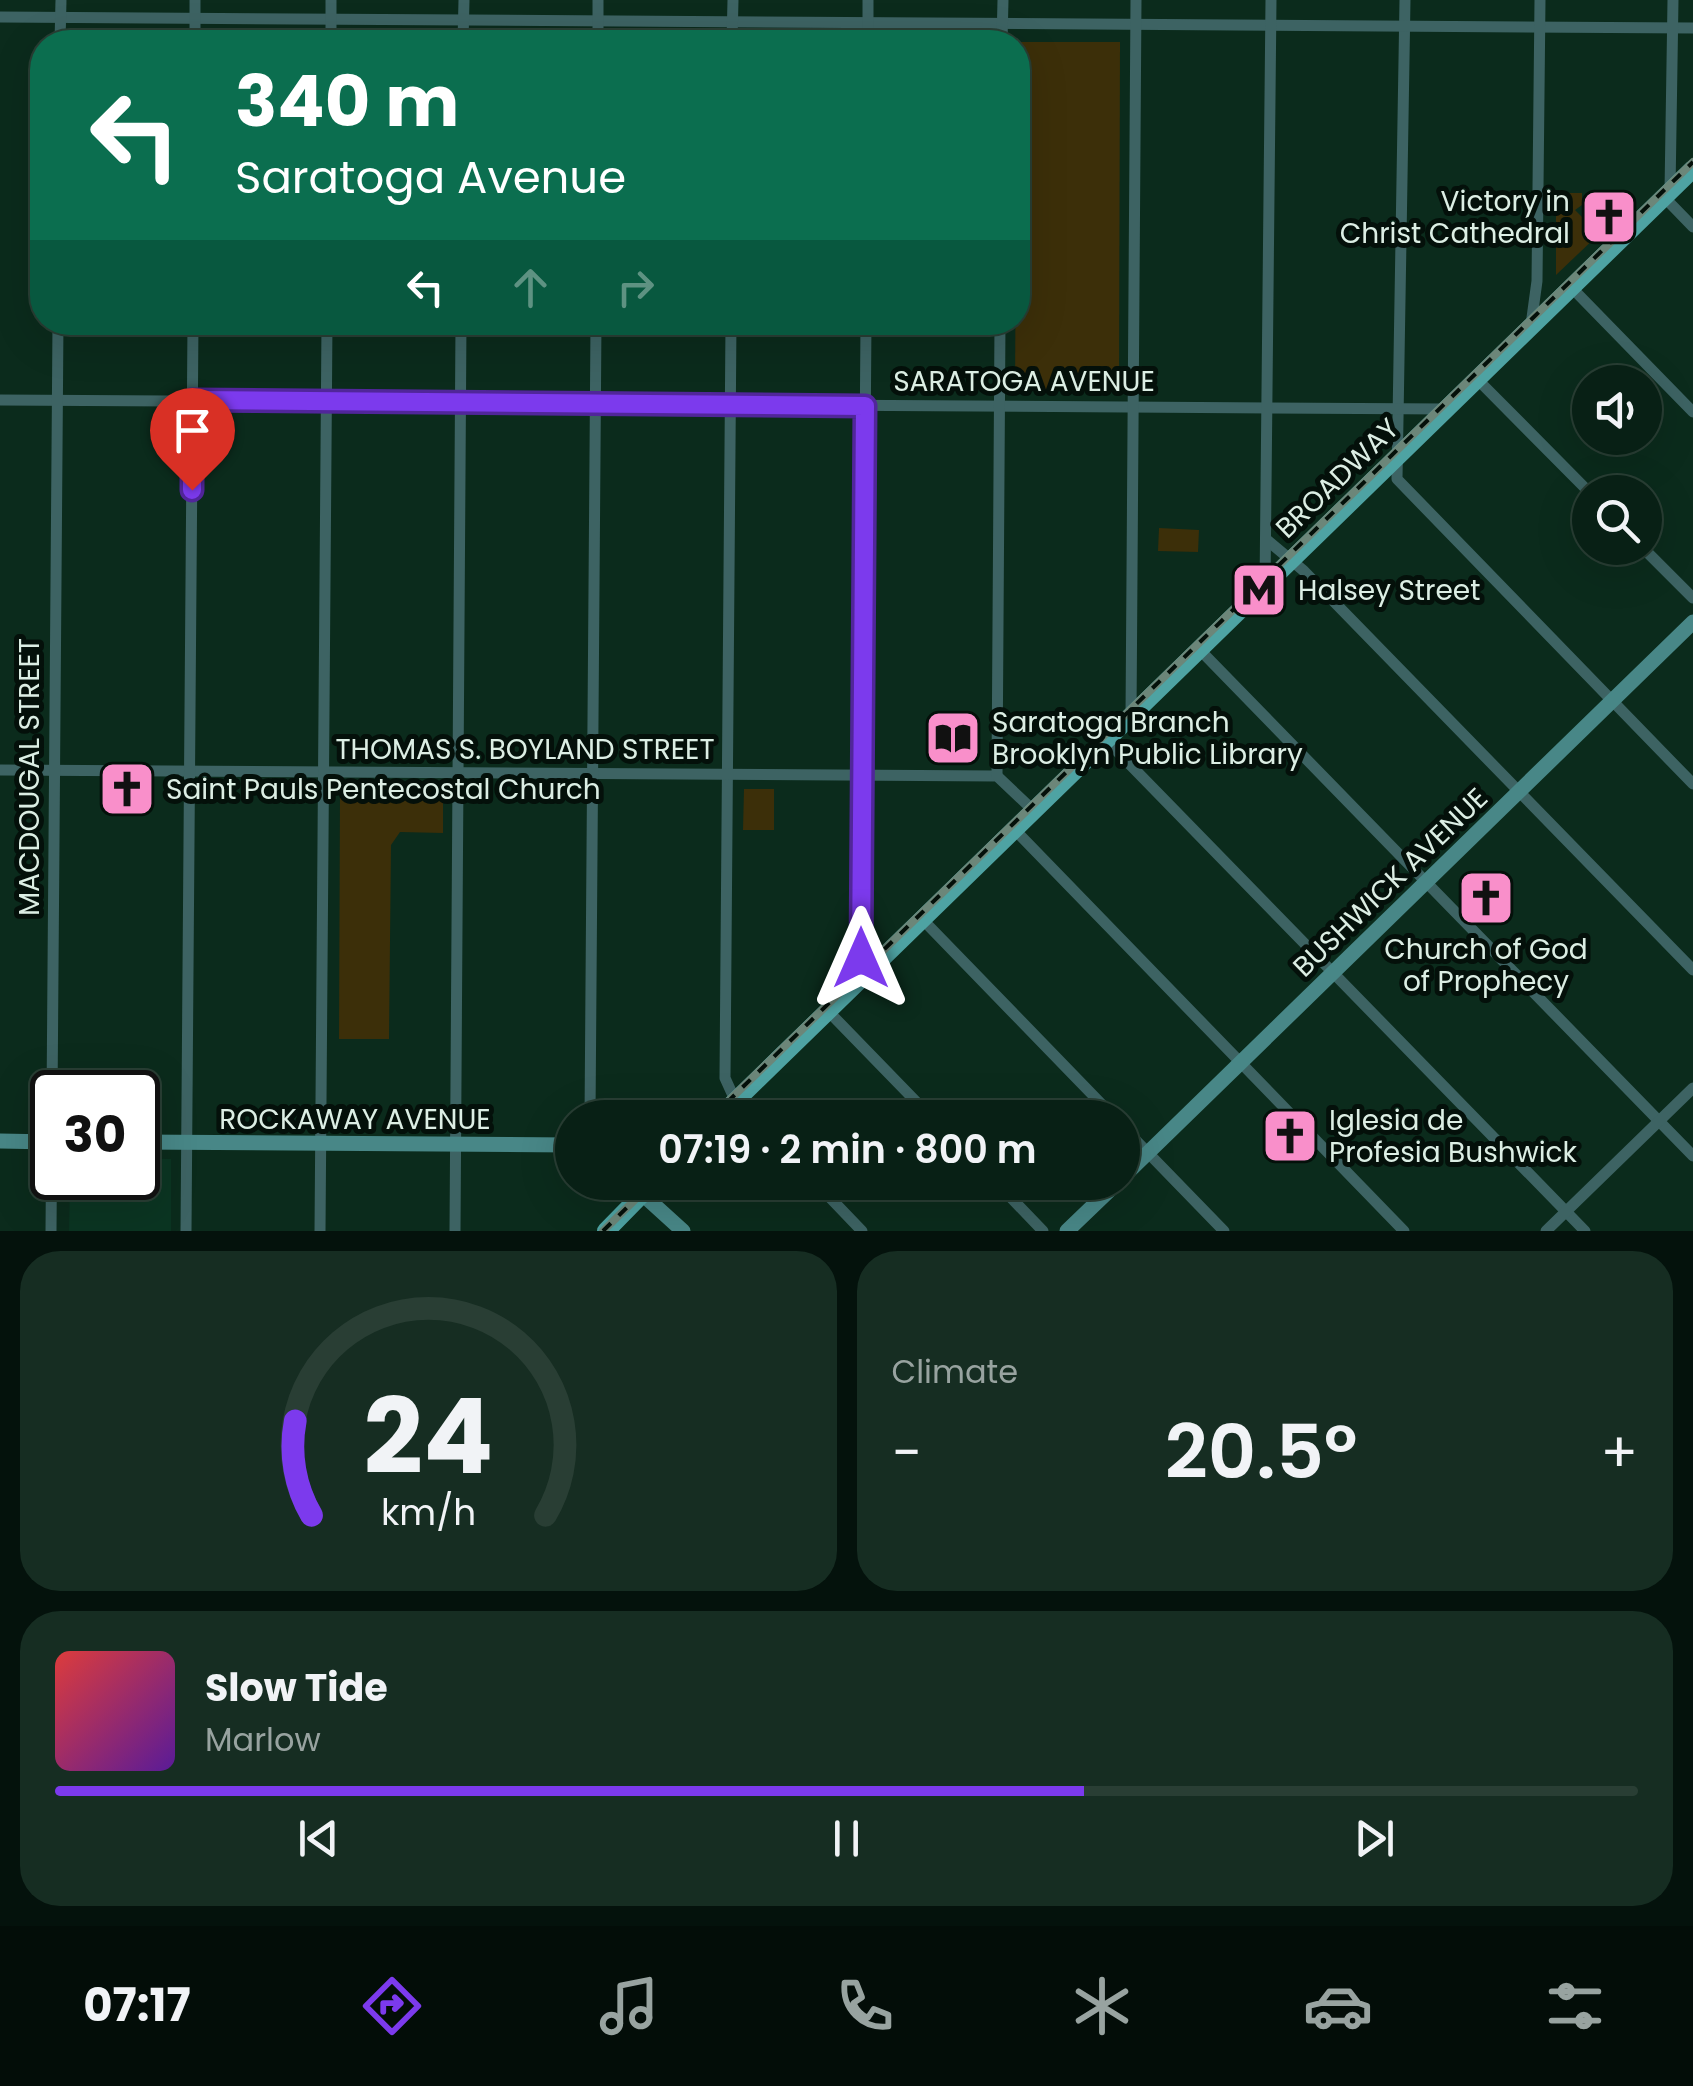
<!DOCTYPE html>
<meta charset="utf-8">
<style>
body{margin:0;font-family:Poppins,sans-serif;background:#162d22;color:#f1f3f6;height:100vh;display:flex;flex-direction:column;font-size:38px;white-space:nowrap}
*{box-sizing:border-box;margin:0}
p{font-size:32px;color:#98a3a0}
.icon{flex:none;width:55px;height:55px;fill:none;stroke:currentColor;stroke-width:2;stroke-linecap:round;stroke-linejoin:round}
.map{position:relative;height:1231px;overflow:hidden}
.panel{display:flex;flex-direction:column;gap:20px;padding:20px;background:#04120c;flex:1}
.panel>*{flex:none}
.hud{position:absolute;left:30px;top:30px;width:1000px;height:305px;border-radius:40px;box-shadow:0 10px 40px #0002,0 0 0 2px #293e34;background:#0b6e4f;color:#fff;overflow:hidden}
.tools{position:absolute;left:1572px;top:365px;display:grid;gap:20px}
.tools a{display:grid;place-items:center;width:90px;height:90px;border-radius:50%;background:#082015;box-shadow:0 10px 40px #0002,0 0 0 2px #293e34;font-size:50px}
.speed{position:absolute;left:30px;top:1070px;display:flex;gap:20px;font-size:50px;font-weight:700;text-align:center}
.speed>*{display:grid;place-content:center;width:130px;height:130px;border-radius:50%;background:#082015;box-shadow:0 10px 40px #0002,0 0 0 2px #293e34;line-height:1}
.speed .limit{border:5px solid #111;border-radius:15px;background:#fff;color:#111}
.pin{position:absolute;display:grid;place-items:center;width:85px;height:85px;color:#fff;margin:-102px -42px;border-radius:50% 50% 50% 0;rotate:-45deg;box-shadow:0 0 10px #0007}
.pin .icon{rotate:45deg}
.me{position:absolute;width:110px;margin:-55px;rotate:0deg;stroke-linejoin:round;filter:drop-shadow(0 0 8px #0008)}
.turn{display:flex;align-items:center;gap:35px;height:210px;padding:0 40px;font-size:45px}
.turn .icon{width:130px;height:130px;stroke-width:2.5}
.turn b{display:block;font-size:70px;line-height:85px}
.lanes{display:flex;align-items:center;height:95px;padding:0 40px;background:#0003;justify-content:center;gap:50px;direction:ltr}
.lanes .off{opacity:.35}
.big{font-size:75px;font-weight:600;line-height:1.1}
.panel .widget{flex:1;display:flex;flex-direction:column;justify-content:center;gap:15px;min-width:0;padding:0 35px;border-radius:40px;background:#162d22}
.panel .dial{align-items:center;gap:0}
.dial svg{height:260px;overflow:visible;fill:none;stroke:#293e34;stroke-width:7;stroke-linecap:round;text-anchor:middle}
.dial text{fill:#f1f3f6;stroke:none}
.song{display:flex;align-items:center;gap:30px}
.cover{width:120px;height:120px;border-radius:15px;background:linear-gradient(135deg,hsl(0 70% 55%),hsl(270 70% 35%))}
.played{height:10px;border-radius:5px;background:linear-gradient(90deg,#7c3aed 65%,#293e34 65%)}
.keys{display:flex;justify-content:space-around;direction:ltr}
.heat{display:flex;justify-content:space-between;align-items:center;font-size:55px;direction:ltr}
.panel .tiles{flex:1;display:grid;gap:20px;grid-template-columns:1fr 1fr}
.widget:last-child{grid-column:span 2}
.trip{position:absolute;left:555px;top:1100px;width:585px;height:100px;border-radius:50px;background:#082015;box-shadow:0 10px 40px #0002,0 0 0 2px #293e34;font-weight:600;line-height:100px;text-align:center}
.tab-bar{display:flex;height:160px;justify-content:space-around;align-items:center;background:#030d08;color:#98a3a0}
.tab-bar .icon{width:70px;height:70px}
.tab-bar .current{color:#7c3aed}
.tab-bar b{font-size:45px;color:#f1f3f6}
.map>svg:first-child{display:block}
.built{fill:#0b3522}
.green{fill:#3c2f09}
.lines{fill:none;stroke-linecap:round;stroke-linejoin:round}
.street{stroke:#3d6363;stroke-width:11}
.secondary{stroke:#488787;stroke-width:15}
.primary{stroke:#4ea3a3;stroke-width:18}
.rail-casing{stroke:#6c8679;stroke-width:8}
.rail{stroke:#04100a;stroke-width:4;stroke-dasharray:11;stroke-linecap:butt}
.route-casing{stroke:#51269a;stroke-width:25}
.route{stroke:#7c3aed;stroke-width:18}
.labels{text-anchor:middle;stroke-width:10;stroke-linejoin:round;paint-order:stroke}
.poi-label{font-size:28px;fill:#dceee4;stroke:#04100a;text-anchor:start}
.street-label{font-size:28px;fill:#dceee4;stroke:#04100a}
</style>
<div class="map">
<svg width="1693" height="1231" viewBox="0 0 1693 1231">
<rect width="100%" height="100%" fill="#0b2b1c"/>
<!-- built -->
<path class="built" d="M138,1158L171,1159V1231H69L70,1178H138Z"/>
<!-- green -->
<g class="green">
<path d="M1017,42H1120L1119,391H1015Z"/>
<path d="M1556,193H1582V205L1575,210L1599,234L1556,275Z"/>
<path d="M1159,528L1199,530L1198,552L1158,551Z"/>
<path d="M744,789H774V830H743Z"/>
<path d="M340,790H443V833L400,832L391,845L389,1039H339Z"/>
</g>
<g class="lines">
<!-- street -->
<g class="street">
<path d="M1405,0L1397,479L1693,784"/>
<path d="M0,17L1693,28"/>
<path d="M60,42L61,0"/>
<path d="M195,42V0"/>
<path d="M331,42V0"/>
<path d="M463,42L464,0"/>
<path d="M598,42V0"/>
<path d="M732,42L733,0"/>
<path d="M868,42V0"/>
<path d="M1002,42L1003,0"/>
<path d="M1670,191L1673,0"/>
<path d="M1664,197L1693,227"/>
<path d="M1571,287L1693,412"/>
<path d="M731,322L725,1078L735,1100L752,1118"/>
<path d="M1531,325L1537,281L1540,0"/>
<path d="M1478,380L1590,493"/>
<path d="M0,400L1447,409"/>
<path d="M1267,540L1304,571L1693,970"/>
<path d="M1643,548L1693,598"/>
<path d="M1265,586L1271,0"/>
<path d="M1200,650L1693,1156"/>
<path d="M1131,717L1136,0"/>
<path d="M1107,741L1585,1231"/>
<path d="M0,770L997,776L1035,812"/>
<path d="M997,776L1000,322"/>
<path d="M1016,831L1404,1231"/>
<path d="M923,920L1115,1118"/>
<path d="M861,979L866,322"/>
<path d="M829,1012L932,1118"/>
<path d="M590,1118L596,322"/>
<path d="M1122,1126L1224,1231"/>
<path d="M815,1182L862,1231"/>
<path d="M996,1182L1043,1231"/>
<path d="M51,1231L58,322"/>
<path d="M186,1231L193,322"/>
<path d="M320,1231L327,322"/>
<path d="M455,1231L461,322"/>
<path d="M1546,1231L1693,1088"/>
</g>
<!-- secondary -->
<g class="secondary">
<path d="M0,1141L52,1142"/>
<path d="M138,1142L572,1145"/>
<path d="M1122,1178L1693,622"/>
<path d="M629,1182L683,1231"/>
<path d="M1067,1231L1118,1182"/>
</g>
<!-- primary -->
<g class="primary">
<path d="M718,1118L1693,169"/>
<path d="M606,1231L654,1182"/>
</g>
<!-- rail casing -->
<g class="rail-casing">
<g id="rail">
<path d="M711,1118L1693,162"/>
<path d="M603,1231L653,1182"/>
</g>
</g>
<!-- rail -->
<use href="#rail" class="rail"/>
</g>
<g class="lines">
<!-- route casing -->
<g class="route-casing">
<path id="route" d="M192,490V400L865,406L861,958"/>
</g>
<!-- route -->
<use href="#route" class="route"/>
</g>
<!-- icons -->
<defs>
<g id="church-square" transform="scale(2.875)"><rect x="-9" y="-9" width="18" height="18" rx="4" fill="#f98fca" stroke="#04100a"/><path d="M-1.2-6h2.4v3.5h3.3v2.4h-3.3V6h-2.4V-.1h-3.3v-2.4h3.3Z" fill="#111"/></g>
<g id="metro-square" transform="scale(2.875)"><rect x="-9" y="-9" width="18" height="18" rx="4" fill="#f98fca" stroke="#04100a"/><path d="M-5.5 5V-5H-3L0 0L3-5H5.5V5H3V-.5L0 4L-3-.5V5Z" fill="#111"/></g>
<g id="library-square" transform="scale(2.875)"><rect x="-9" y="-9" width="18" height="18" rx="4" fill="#f98fca" stroke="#04100a"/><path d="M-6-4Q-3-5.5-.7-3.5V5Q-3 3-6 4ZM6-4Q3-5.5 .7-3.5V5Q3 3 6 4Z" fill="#111"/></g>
</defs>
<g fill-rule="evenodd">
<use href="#church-square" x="1609" y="217"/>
<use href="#metro-square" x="1259" y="590"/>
<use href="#library-square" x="953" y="738"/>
<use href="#church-square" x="127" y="789"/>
<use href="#church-square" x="1486" y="898"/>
<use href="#church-square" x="1290" y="1136"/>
</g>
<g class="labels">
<!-- poi labels -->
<g class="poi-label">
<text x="1570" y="211" text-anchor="end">Victory in<tspan x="1570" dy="32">Christ Cathedral</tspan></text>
<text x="1298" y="600">Halsey Street</text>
<text x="992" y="732">Saratoga Branch<tspan x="992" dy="32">Brooklyn Public Library</tspan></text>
<text x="166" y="799">Saint Pauls Pentecostal Church</text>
<text x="1486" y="959" text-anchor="middle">Church of God<tspan x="1486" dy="32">of Prophecy</tspan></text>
<text x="1329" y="1130">Iglesia de<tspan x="1329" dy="32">Profesia Bushwick</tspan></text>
</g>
<!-- street labels -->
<g class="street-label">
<text x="1024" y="391">SARATOGA AVENUE</text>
<text transform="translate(1337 478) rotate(-44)" y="10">BROADWAY</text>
<text x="525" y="759">THOMAS S. BOYLAND STREET</text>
<text transform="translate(29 777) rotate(-90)" y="10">MACDOUGAL STREET</text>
<text transform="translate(1390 882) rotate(-44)" y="10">BUSHWICK AVENUE</text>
<text x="355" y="1129">ROCKAWAY AVENUE</text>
</g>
</g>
</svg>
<div class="tools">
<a><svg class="icon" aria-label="sound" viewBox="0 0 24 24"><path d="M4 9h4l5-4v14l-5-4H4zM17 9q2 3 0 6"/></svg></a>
<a><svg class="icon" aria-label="search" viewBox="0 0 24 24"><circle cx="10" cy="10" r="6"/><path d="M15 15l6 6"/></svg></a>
</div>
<div class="speed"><div class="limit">30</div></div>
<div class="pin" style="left:192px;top:490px;background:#d93025"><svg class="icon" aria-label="arrive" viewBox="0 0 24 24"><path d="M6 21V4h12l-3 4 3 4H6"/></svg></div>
<svg class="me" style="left:861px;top:958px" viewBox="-20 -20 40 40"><path d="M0-17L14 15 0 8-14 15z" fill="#7c3aed" stroke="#fff" stroke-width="4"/></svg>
<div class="trip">07:19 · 2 min · 800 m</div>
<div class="hud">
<div class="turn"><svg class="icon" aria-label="left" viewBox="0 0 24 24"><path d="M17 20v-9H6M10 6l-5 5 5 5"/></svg><div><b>340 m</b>Saratoga Avenue</div></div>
<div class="lanes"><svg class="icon" aria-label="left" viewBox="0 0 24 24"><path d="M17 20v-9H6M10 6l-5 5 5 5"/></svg><svg class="icon off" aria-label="ahead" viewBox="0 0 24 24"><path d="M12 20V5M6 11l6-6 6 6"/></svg><svg class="icon off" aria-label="right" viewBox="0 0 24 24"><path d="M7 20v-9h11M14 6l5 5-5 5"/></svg></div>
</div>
</div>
<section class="panel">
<div class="tiles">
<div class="widget dial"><svg viewBox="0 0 100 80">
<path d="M14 69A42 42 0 1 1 86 69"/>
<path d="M14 69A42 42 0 0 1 9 40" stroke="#7c3aed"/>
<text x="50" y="56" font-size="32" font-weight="700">24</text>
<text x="50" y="72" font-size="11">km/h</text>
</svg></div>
<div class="widget"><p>Climate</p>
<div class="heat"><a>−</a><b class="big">20.5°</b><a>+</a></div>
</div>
<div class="widget">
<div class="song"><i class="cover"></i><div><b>Slow Tide</b><p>Marlow</p></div></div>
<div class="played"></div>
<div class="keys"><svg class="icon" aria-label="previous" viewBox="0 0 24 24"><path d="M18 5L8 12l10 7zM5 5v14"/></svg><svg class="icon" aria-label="pause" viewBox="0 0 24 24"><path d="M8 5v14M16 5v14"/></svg><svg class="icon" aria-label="next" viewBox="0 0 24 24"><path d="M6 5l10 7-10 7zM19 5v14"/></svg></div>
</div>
</div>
</section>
<nav class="tab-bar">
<b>07:17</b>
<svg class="icon current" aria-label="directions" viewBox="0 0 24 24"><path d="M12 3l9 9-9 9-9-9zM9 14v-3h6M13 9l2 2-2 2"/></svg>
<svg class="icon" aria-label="music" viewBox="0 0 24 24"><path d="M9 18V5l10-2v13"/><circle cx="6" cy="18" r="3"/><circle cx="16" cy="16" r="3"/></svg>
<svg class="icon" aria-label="phone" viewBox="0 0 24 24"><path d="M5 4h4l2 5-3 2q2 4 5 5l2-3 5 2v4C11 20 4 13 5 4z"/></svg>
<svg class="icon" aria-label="climate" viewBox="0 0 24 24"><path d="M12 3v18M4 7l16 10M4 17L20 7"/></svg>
<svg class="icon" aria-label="car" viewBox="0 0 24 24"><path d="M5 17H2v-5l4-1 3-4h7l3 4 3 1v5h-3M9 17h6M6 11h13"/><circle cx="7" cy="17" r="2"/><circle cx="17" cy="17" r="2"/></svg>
<svg class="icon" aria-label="filters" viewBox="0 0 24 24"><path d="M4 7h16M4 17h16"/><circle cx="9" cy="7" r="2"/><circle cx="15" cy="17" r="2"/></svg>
</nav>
